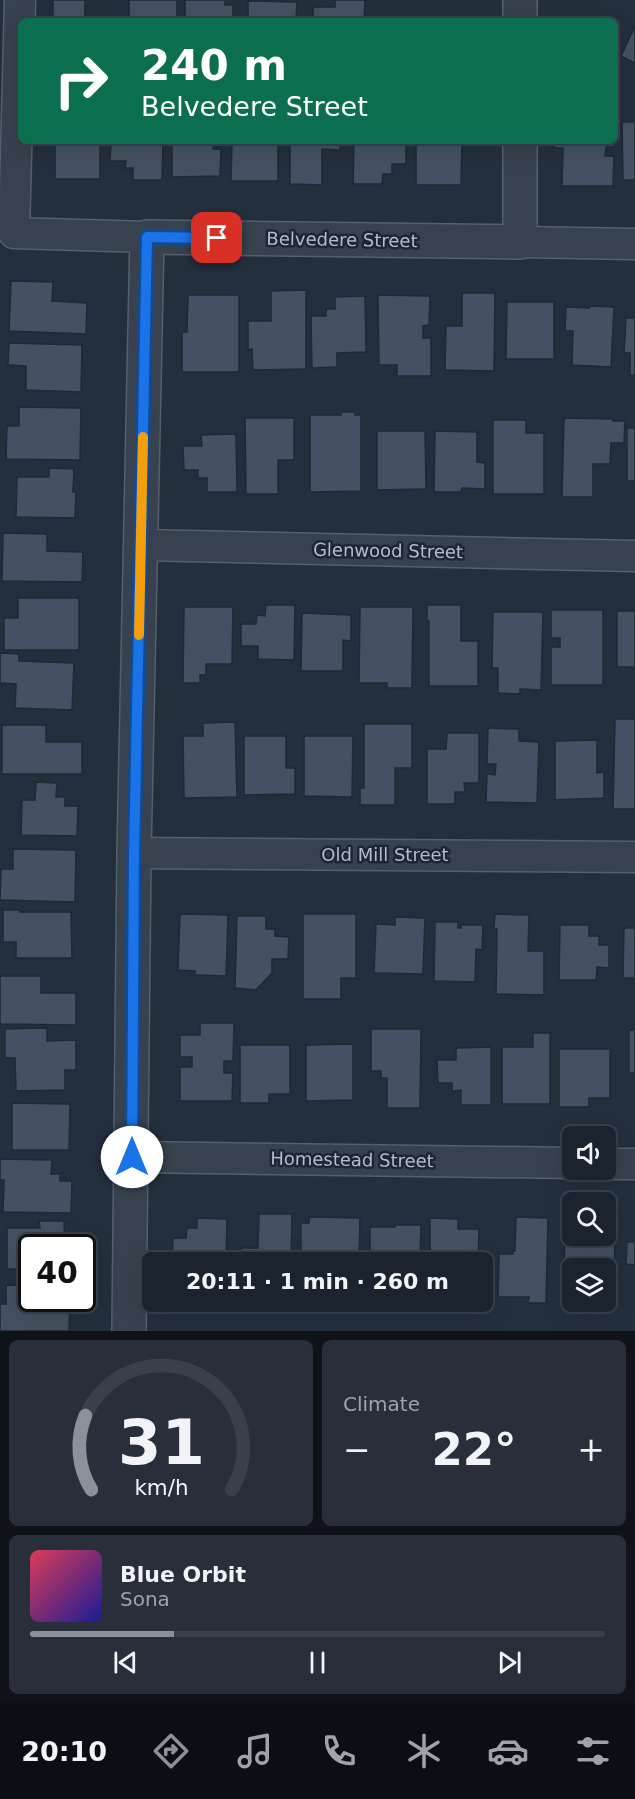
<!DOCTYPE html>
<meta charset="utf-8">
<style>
body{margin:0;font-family:"DejaVu Sans",sans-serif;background:#282f3a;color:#f1f3f6;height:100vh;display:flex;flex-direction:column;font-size:22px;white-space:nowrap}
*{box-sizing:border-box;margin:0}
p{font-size:20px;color:#a0a4aa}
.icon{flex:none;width:33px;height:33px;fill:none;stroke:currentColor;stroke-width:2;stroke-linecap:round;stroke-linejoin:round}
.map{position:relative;height:1331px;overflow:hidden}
.panel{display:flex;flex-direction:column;gap:9px;padding:9px;background:#0f1319;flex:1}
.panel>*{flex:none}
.banner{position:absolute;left:18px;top:18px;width:600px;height:126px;border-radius:9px;box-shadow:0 6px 24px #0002,0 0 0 2px #39404a;background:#0b6e4f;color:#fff;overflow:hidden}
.buttons{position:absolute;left:562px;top:1126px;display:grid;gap:12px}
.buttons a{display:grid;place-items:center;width:54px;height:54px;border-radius:9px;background:#1b232e;box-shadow:0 6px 24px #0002,0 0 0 2px #39404a;font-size:30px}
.speed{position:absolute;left:18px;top:1234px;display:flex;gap:12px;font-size:30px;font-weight:700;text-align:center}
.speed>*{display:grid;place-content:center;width:78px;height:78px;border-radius:50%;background:#1b232e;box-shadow:0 6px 24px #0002,0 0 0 2px #39404a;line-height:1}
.speed .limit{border:3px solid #111;border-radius:9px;background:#fff;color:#111}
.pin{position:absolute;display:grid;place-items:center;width:51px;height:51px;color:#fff;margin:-26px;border-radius:12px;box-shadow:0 3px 9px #0006}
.me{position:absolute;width:66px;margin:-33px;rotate:0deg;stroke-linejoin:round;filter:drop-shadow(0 0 4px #0008)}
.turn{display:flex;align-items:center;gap:21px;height:126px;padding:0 24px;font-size:27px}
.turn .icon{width:78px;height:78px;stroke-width:2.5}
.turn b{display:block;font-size:42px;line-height:51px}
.big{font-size:45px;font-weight:700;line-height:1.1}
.panel .widget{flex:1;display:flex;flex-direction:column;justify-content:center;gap:9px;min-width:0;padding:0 21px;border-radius:9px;background:#282f3a}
.panel .dial{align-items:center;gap:0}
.dial svg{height:156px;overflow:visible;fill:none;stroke:#39404a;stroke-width:7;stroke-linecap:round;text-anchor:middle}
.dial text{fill:#f1f3f6;stroke:none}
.song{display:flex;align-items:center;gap:18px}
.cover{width:72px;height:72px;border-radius:9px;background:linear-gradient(135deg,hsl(350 70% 55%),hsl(240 70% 35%))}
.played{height:6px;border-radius:3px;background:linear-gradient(90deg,#8c9099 25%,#39404a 25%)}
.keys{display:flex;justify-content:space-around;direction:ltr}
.heat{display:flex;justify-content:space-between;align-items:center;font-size:33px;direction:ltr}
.panel .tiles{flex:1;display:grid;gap:9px;grid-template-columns:1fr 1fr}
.widget:last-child{grid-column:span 2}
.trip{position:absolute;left:142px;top:1252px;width:351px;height:60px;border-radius:9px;background:#1b232e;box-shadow:0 6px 24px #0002,0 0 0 2px #39404a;font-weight:700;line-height:60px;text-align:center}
.dock{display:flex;height:96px;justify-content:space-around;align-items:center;background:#0b0e12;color:#a0a4aa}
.dock .icon{width:42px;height:42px}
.dock .current{color:#8c9099}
.dock b{font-size:27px;color:#f1f3f6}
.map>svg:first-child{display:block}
.building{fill:#455162;stroke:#1f2835;stroke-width:1.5}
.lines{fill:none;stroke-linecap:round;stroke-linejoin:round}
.minor-casing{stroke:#565f6c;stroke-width:33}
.tertiary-casing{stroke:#565f6c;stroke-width:36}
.minor{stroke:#38414e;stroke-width:30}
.tertiary{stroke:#38414e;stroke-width:33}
.route-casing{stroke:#114b97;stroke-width:15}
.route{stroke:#1a73e8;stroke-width:10}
.slow{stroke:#f59e0b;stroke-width:10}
.labels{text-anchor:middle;stroke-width:5;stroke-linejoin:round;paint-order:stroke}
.street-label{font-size:18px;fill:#b4bcc9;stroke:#1d2633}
</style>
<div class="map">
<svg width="635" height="1331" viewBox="0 0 635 1331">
<rect width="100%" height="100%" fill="#242f3e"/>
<!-- building -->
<g class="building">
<path d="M53,0H85V18H103V21H53Z"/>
<path d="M129,0H177V21L129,20Z"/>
<path d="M185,0H225V5H233V19H238V21H185Z"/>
<path d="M335,0H365L364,21H313V7H335Z"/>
<path d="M248,1L297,2L296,21H248Z"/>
<path d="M635,26V63L621,56Z"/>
<path d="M622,122H635V180H623Z"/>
<rect x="55" y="141" width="45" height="38"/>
<path d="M111,141H163L162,180H133V168H125L126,161H110Z"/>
<path d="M172,141H214L213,149H221L220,176L172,177Z"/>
<path d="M232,141H278V181H231Z"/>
<path d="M290,141H340V150L322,149V185L290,184Z"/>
<path d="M354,141H406V164H392V174H383L382,184H353Z"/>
<path d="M416,141H462L461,185H416Z"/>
<path d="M554,141H614V147H606L605,156H614L613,186H562L563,148H554Z"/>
<path d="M11,281L53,282L52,301L87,303L86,334L9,331Z"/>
<path d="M306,290V369L253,370L252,349L248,350V321H271V291Z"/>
<path d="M462,293H495L494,371L445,370L446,326H462Z"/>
<path d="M188,295H239V372H182V332H187Z"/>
<path d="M378,295L430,296L429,325L423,326V338H431V376H397V365H379Z"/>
<path d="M365,296L366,352L337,353V367L312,368L311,316H326V309H335V297Z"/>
<path d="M507,302H554V359H506Z"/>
<path d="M589,306L614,307L611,367L572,365L573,331H565L566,307L589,308Z"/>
<path d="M626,318H635V376L630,375V353H624Z"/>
<path d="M9,343L82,345L81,392L26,390V366L8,365Z"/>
<path d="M19,407L81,408L80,460L6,459L7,426H19Z"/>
<path d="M341,412H355V415H361V491L310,492V415H341Z"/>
<path d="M245,418H294V460H278V494H246Z"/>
<path d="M564,418L613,419V421H625L624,443H611L610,464H593V497H562Z"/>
<path d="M493,420H526V433H544V494H493Z"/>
<rect x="627" y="428" width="8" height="53"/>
<path d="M377,431H425L426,489L377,490Z"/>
<path d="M435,431L477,432V462L485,463V489L462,488L461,492H434Z"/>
<path d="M236,434L237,492H207V478H198V470H184L183,446H202L201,435Z"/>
<path d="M49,468L74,469L73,492H76L75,518L16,517L17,477H49Z"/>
<path d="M3,533L47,534V551L83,552L82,582L2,581Z"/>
<path d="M18,598H79V650H4V618H18Z"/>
<path d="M266,605H295L294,660L258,659V646H241V624H256L257,615L265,616Z"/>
<path d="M427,605H461V641H478V686H429V621H427Z"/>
<path d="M184,607H233L232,664H206V675H200V683H183Z"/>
<path d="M360,607H413L412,688H387V683H359Z"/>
<path d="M551,610H603V685H551V647H560V638H551Z"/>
<rect x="617" y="611" width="18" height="56"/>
<path d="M493,612H543L541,690L520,689V694L498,693V668H492Z"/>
<path d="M302,613L351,615V641L343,640V671H301Z"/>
<path d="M0,653L19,654V661L74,663L72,710L15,708L16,684L0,683Z"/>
<path d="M615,719H635V809H613Z"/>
<path d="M235,722L237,797L184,798L183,736H203V723Z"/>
<path d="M364,724H412V768H395V805H360V788H364Z"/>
<path d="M2,725H46V742H82V774H2Z"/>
<path d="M488,728L519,729V741L539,742L537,803L486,802L487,774L495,775L496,764H487Z"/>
<path d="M447,733H479V783H464L465,792H455V804H427V749H446Z"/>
<path d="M244,736H286V768H295V794L244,795Z"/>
<path d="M304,736H353L352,797L304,796Z"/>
<path d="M597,740V773L604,772V798L555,800V741Z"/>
<path d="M36,782L57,783L56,797H65V806H78L77,836L21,835L22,800H35Z"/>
<path d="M13,849L76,850L75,902L0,900L1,869H13Z"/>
<path d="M3,910H20V912H71L72,958H16V942H3Z"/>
<path d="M180,914L228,915L226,976L195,975V971L178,970Z"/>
<path d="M303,914H356V978H341V999H303Z"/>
<path d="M495,914L529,915L528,951H544V995L496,994L497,929H494Z"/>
<path d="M237,916H266V929H275V936L289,937L288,959H272V973L256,990L235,988Z"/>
<path d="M395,917L425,918L423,974L374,973L376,924L395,925Z"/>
<path d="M435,922H458V928H461V925H483L482,950L476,949L475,982L434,981Z"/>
<path d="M560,925H589V936H599V945H609V968L597,967L596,980H559Z"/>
<path d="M624,928H635V978H623Z"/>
<path d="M0,976H41V993H76V1025L0,1024Z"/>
<path d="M200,1023H234L233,1061H224V1073H233L232,1101H180V1067H192V1057H180V1035H200Z"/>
<path d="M47,1028V1041L76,1040V1070H65V1090L16,1091L15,1058H5V1029Z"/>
<path d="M371,1029H421L420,1108H387V1078H381V1071H371Z"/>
<rect x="629" y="1030" width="6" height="43"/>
<path d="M533,1033H550V1104H502V1047H533Z"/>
<path d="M353,1044V1100L306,1101V1045Z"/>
<path d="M240,1045H290V1094H269V1103H240Z"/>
<path d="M491,1047V1105H461V1090L452,1091V1083H438L437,1060H456V1048Z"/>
<path d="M559,1049H610V1098H589V1107H559Z"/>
<path d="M12,1103L70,1104L69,1150H12Z"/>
<path d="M0,1159L52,1160L51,1174H60V1181H72L71,1213L3,1212L4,1180H0Z"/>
<path d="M259,1214H292L291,1263H241V1248H258Z"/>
<path d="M309,1217L360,1218L359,1263H301V1223H309Z"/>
<path d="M516,1217L548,1218L546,1303H528L529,1297H498L499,1254H513V1251H515Z"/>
<path d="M197,1218L227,1219L226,1263H172L173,1238H186L187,1228H197Z"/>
<path d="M430,1218L458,1219V1229H479L478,1263H430Z"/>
<path d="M565,1220H573V1236H606V1221H615L614,1299H606V1269H573V1284H564Z"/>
<path d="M39,1221H64L65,1245H68V1248H32V1269H7V1228H40Z"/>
<path d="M395,1225H421L420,1263H378V1252H370V1227H395Z"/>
<path d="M627,1242H635V1265L626,1264Z"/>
<path d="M6,1285L32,1286V1299H70L69,1331H0V1304H6Z"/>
</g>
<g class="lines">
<!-- minor casing -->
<g class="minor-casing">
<g id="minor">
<path d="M20,0L14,233L147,237"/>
<path d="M520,242L635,244"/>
<path d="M140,545L635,556"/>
<path d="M134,853L635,857"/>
<path d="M132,1157L573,1163"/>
<path d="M606,1164H635"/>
</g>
</g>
<!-- tertiary casing -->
<g class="tertiary-casing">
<g id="tertiary">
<path d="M520,0V21"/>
<path d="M129,1331L134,853L147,237L520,242V141"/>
</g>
</g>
<!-- minor -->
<use href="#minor" class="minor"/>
<!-- tertiary -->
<use href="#tertiary" class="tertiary"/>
</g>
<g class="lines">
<!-- route casing -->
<g class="route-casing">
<path id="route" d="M132,1157L134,854L147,237L217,238"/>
</g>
<!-- route -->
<use href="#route" class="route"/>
<!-- slow -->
<path class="slow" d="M139,635L143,437"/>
</g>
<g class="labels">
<!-- street labels -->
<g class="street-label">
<text transform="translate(342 240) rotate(1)" y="6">Belvedere Street</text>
<text transform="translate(388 551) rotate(1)" y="6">Glenwood Street</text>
<text x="385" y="861">Old Mill Street</text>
<text transform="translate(352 1160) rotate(1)" y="6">Homestead Street</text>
</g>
</g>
</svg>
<div class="buttons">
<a><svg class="icon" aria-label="sound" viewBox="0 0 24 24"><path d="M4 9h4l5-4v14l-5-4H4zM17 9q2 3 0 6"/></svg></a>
<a><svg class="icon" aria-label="search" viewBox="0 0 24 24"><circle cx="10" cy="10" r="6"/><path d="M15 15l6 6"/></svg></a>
<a><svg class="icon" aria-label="layers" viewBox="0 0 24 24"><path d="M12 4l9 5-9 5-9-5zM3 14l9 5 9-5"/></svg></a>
</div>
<div class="speed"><div class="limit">40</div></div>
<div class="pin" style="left:217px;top:238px;background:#d93025"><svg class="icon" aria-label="arrive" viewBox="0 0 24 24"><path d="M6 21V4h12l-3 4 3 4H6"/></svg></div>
<svg class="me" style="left:132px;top:1157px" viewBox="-20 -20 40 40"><circle r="19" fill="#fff"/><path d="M0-13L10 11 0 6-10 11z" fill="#1a73e8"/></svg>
<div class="trip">20:11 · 1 min · 260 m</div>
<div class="banner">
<div class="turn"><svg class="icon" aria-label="right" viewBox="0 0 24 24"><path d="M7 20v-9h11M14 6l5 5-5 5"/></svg><div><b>240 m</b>Belvedere Street</div></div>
</div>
</div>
<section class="panel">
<div class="tiles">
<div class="widget dial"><svg viewBox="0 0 100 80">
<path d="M14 69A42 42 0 1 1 86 69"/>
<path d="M14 69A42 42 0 0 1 11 31" stroke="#8c9099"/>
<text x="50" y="56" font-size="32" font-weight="700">31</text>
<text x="50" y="72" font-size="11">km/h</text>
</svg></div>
<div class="widget"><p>Climate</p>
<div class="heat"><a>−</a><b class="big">22°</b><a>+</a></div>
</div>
<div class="widget">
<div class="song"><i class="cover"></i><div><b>Blue Orbit</b><p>Sona</p></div></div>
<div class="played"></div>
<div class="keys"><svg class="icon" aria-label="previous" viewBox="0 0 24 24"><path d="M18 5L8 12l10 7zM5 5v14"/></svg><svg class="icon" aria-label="pause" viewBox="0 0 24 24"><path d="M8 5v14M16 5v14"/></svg><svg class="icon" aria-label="next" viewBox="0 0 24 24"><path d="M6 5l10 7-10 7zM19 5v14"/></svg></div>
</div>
</div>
</section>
<nav class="dock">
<b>20:10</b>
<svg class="icon current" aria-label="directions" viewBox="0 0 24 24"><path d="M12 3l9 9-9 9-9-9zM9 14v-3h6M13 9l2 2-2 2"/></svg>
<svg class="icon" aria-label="music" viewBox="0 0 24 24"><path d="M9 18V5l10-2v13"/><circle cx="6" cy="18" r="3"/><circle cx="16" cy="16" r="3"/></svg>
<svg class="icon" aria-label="phone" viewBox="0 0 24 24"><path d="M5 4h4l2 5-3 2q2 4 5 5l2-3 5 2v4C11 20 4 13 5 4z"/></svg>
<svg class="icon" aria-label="climate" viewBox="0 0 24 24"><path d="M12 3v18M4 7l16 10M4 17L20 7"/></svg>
<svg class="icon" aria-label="car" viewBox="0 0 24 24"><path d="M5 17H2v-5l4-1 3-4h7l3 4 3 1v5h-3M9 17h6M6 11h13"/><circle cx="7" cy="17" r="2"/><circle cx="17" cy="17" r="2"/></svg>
<svg class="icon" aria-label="filters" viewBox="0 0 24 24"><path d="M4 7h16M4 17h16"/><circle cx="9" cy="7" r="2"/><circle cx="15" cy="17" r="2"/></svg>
</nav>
